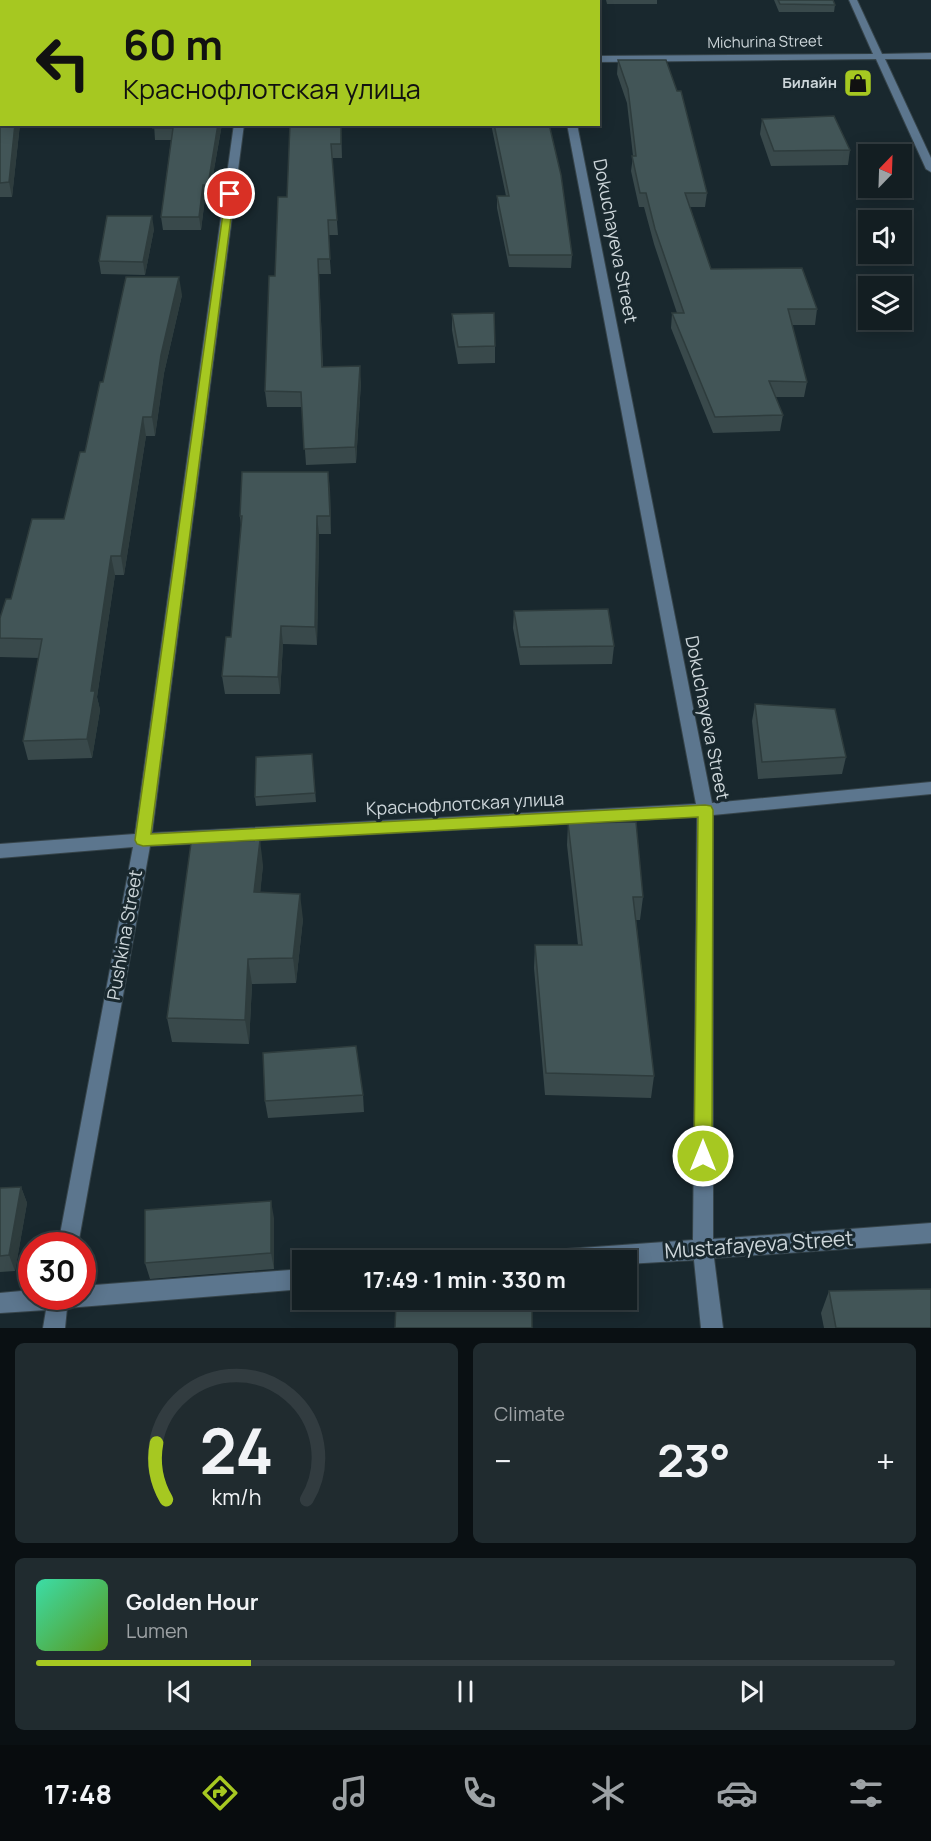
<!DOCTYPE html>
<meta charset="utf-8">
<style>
body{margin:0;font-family:Manrope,sans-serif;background:#202b2f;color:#f1f3f6;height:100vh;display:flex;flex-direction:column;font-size:22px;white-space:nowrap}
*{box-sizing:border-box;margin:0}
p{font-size:20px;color:#9da2a5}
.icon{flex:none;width:33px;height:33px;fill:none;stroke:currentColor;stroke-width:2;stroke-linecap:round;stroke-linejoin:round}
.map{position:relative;height:1328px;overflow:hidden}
.panel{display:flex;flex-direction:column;gap:15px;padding:15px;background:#0a1013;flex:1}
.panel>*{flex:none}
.guide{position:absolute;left:0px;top:0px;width:600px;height:126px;box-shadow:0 3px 15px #0003,0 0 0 2px #323c40;background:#a6c821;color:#111;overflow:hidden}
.needle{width:39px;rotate:23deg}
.buttons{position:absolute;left:858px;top:144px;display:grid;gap:12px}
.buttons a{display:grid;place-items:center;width:54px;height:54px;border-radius:0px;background:#131e22;box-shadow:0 3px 15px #0003,0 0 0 2px #323c40;font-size:30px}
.speed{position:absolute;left:18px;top:1232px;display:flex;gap:12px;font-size:30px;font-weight:700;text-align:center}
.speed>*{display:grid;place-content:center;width:78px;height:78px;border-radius:50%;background:#131e22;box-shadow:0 3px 15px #0003,0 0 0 2px #323c40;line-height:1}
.speed .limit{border:9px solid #d22;background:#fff;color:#111}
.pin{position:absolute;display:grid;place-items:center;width:51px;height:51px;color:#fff;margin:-26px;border:3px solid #fff;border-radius:50%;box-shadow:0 2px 6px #0007}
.me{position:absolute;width:66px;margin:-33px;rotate:0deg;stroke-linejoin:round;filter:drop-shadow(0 0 4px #0008)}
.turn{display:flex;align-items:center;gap:21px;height:126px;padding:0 24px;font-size:27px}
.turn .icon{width:78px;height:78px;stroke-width:2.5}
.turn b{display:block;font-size:42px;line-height:51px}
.big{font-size:45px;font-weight:700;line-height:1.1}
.panel .widget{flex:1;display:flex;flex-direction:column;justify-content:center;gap:9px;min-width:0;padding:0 21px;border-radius:9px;background:#202b2f}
.panel .dial{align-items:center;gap:0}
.dial svg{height:156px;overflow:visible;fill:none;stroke:#323c40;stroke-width:7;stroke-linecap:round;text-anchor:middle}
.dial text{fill:#f1f3f6;stroke:none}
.song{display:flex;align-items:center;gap:18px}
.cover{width:72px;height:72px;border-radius:9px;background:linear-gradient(135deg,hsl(160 70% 55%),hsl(90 70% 35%))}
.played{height:6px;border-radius:3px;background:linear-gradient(90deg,#a6c821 25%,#323c40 25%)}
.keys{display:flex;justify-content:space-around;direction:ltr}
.heat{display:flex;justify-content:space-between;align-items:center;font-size:33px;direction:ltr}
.panel .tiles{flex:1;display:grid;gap:15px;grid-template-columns:1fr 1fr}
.widget:last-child{grid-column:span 2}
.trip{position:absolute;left:292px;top:1250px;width:345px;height:60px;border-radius:0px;background:#131e22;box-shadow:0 3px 15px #0003,0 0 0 2px #323c40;font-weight:700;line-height:60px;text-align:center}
.dock{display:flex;height:96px;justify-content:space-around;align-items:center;background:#080c0e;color:#9da2a5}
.dock .icon{width:42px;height:42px}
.dock .selected{color:#a6c821}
.dock b{font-size:27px;color:#f1f3f6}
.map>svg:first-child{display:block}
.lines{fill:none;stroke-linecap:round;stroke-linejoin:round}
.minor-casing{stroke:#36444a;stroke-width:2}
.minor{fill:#5c768e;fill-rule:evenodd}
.wall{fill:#39494b}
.shaded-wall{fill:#2e3c3d}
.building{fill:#425557;stroke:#2e3c3d;stroke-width:1.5}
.route{fill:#a6c821;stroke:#6c8215;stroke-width:1.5}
.labels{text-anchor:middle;stroke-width:6;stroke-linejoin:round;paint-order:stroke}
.far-street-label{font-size:15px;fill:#cdd6da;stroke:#19282e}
.far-poi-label{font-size:15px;font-weight:bold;fill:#cdd6da;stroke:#19282e;text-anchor:end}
.street-label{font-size:18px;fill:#cdd6da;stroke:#19282e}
.near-street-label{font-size:21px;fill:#cdd6da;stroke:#19282e}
</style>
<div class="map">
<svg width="931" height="1328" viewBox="0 0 931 1328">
<rect width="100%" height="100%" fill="#19282e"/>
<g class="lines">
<!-- minor casing -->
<g class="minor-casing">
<g id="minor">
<rect x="255" y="0" width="8" height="2"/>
<rect x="549" y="0" width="8" height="2"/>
<path d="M849,0H857L882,54L931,53V59H885L931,158V172L926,169L876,59L598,62V56L873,54Z"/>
<rect x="0" y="58" width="2" height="6"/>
<path d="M234,124H244L152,833L696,804L567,124H577L712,803L931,782V794L713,815V1239L931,1223V1243L714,1258L723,1328H701L694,1260L627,1264V1260H542L545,1253L552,1250L693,1240L697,817L150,846L78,1245H58L133,847L0,858V844L135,834Z"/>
<path d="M303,1269V1289L67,1308L65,1328H43L46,1310L0,1313V1293L32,1290V1296H82V1286Z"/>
</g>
</g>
<!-- minor -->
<use href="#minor" class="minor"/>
</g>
<!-- wall -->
<g class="wall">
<path d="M9,0H52L51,2H9Z"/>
<path d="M606,0H657V4H607Z"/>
<path d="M774,0H833L835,5L834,12H779Z"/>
<path d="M618,60L707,193L705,207H690L711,269L817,309L815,325H792L807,382L804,397H775L783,415L780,431L713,433L671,328L672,313H677L654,244L644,207H639L631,171L633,156L627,103L617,74Z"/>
<path d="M0,65L2,124H20L12,197H0Z"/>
<path d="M762,119L850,150L848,165L771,166L760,134Z"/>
<path d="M154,124H222L209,198H205L201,230H163L161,217L171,140H155Z"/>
<path d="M341,124L342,158H332L338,235H328L331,274H319L323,367L361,382L356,463L306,465L302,407H267L265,391L275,276L287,197Z"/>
<path d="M491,124H549L572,255L571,268L509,267L497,208V196H506Z"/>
<path d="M154,229L145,275L101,274L99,261Z"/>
<path d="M182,295L164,373L155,436H146L124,575H115L97,697L100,710L92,758L28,760L23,741L39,658L0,657V618L11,599L64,519L85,452L103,382Z"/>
<path d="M452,314L495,346V363L458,364L452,330Z"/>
<path d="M330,489L331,534H319L317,645L283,644L280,694H225L222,676L231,637L241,526L240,516Z"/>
<path d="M514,611L614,646L612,664L520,665L513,628Z"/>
<path d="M755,704L846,757L842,774L758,779L752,721Z"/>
<path d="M312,754L316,802L256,806L255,797Z"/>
<path d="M568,823L643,897L640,920H636L654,1076L651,1098L545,1095L534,968L535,945H578L567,845Z"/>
<path d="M263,865L260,892L303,919L296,983L252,984L249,1044L172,1042L167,1018Z"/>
<path d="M363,1095L364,1112L268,1118L265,1101Z"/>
<path d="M21,1187L27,1203L15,1271L0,1272V1188Z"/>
<path d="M274,1218V1269L150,1279L145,1263Z"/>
<path d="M829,1291L931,1328H824L821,1313Z"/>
</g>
<!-- shaded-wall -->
<g class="shaded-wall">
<path d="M15,124H20L12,197L9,182Z"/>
<path d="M218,124H222L209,198L208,185Z"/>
<path d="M203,185L205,198L201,230L199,217Z"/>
<path d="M152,216L154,229L145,275L143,262Z"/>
<path d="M179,277L182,295L164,373L155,436L152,417L161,355Z"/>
<path d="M360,366L361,382L356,463L355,447Z"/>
<path d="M143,417L146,436L124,575L121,556Z"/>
<path d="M328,472L330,489L331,534L330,516Z"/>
<path d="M317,516L319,534L317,645L315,627Z"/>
<path d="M111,556L115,575L97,697L100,710L92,758L87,739L91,691Z"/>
<path d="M281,626L283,644L280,694L278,677Z"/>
<path d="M260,840L263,865L258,917L254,892Z"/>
<path d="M300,894L303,919L296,983L293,958Z"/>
<path d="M248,959L252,984L249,1044L245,1020Z"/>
<path d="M21,1187L27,1203L15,1271L9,1255Z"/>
<path d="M271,1201L274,1218V1269L271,1253Z"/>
</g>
<!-- building -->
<g class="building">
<rect x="306" y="0" width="232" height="2"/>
<path d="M778,0H833L835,5L780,4Z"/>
<path d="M618,60H666L677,91H681L707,193H685L711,269L802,268L817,309H788L807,382L769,381L783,415L715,417L672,313H684L655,229L646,193H640L632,156H636L628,89Z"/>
<path d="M0,65H2V124H15L9,182L0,183Z"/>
<path d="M834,116L850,150L774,151L762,119Z"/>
<path d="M154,124H218L208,185H203L199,217H161L173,128H153Z"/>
<path d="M290,124H341V144H331L337,220H328L330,259H318L322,367L360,366L355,447L304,449L301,392L265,391L269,276H275L278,197H287Z"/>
<path d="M494,124H549L561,175L572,255H509L497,196H509Z"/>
<path d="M107,216H152L143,262L99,261Z"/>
<path d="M126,277H179L161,355L152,417H143L121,556H111L91,691H95L87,739L23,741L42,639L0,638V618L6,599H11L32,519H64L80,452H85L100,382H103Z"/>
<path d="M494,313L495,346L458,347L452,314Z"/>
<path d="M242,472H328L330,516H317L315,627L281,626L278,677L222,676L226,637H231L242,516H240Z"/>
<path d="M608,609L614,646L520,647L514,611Z"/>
<path d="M755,704L835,709L846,757L762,762Z"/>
<path d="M312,754L315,793L255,797L256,757Z"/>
<path d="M636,822L643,897H633L654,1076L546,1073L535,945H582L568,823Z"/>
<path d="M260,840L254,892L300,894L293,958L248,959L245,1020L167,1018L191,843Z"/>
<path d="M356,1046L363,1095L265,1101L263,1053Z"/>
<path d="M21,1187L9,1255L0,1256V1188Z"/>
<path d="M271,1201V1253L145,1263V1210Z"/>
<path d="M931,1289V1328H836L829,1291Z"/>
<path d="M396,1302H532V1328H395Z"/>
</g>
<!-- route -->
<path class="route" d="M226,192L234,194L151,834L705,805L711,806L713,810L712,1156L710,1162L703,1164L697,1162L694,1156L698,817L143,846L137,844L135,840Z"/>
<!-- icons -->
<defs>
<g id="shop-square" transform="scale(1.5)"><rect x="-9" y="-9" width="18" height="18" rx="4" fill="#a6c821" stroke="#19282e"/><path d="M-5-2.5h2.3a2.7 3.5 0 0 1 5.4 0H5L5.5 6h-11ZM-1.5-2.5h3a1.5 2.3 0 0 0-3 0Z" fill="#111"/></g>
</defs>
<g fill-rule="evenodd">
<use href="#shop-square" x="858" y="83"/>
</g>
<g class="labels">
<!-- far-street labels -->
<g class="far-street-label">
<text transform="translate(765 42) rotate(-1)" y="5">Michurina Street</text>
</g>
<!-- far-poi labels -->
<g class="far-poi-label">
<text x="837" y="88">Билайн</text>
</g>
<!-- street labels -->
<g class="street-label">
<text transform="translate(615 241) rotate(79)" y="6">Dokuchayeva Street</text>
<text transform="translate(707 718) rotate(79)" y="6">Dokuchayeva Street</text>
<text transform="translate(465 804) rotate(-3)" y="6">Краснофлотская улица</text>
<text transform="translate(125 935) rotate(-80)" y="6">Pushkina Street</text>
</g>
<!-- near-street labels -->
<g class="near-street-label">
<text transform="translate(759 1245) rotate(-4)" y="7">Mustafayeva Street</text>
</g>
</g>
</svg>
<div class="buttons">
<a><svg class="needle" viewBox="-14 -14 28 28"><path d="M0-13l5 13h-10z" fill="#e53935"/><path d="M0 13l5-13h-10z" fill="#9da2a5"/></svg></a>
<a><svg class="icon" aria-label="sound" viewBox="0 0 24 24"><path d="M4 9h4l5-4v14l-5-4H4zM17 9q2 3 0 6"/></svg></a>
<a><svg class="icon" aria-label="layers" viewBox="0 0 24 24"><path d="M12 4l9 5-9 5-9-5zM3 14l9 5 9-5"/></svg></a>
</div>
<div class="speed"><div class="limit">30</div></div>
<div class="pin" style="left:230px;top:194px;background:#d93025"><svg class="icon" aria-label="arrive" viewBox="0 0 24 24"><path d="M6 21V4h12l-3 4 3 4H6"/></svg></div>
<svg class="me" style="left:703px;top:1156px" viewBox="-20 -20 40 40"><circle r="17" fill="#a6c821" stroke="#fff" stroke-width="3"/><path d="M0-11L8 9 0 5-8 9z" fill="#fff"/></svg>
<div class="trip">17:49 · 1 min · 330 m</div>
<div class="guide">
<div class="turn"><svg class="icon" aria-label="left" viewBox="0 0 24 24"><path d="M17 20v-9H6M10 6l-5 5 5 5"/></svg><div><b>60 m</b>Краснофлотская улица</div></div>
</div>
</div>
<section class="panel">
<div class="tiles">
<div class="widget dial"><svg viewBox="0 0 100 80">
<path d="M14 69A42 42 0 1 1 86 69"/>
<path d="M14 69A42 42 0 0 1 9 40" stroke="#a6c821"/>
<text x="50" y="56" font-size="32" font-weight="700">24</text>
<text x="50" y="72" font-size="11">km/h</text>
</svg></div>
<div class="widget"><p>Climate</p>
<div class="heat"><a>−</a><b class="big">23°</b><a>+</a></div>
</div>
<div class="widget">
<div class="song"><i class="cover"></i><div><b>Golden Hour</b><p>Lumen</p></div></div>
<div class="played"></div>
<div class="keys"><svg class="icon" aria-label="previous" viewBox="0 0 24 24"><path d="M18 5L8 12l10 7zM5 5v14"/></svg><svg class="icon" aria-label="pause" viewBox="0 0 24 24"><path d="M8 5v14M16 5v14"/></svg><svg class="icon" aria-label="next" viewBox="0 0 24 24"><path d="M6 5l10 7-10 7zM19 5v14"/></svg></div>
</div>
</div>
</section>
<nav class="dock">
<b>17:48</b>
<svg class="icon selected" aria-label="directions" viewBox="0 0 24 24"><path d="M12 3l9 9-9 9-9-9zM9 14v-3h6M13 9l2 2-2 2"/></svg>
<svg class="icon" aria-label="music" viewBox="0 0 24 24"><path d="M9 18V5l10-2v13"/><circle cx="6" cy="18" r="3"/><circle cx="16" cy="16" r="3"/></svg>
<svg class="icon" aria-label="phone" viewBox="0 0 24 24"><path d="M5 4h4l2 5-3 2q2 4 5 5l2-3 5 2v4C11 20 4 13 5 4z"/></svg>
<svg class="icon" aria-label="climate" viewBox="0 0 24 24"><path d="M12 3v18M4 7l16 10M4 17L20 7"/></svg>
<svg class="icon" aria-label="car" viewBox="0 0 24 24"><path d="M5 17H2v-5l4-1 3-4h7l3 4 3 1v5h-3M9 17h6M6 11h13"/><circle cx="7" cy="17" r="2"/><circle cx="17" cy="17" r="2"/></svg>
<svg class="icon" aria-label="filters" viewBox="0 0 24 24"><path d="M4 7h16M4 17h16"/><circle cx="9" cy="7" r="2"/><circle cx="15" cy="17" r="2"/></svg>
</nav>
